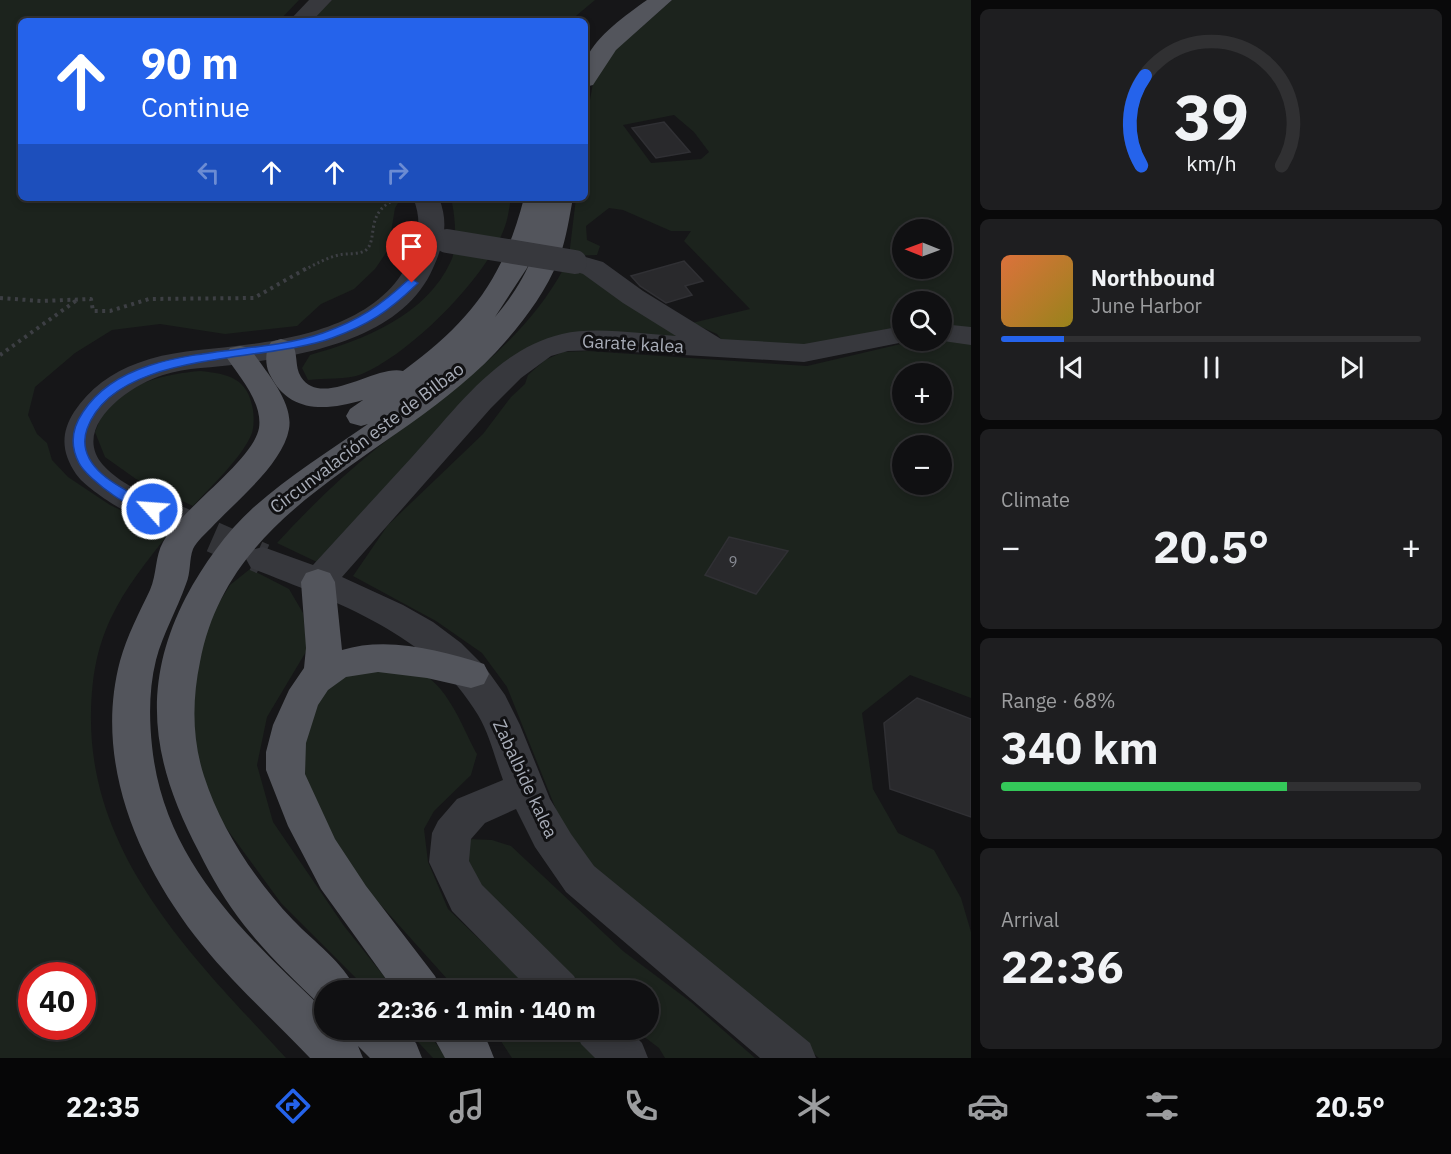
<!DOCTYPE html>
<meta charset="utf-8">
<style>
body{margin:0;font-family:"IBM Plex Sans",sans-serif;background:#1e1e20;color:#f1f3f6;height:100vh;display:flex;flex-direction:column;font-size:22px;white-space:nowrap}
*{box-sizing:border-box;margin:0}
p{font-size:20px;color:#9c9d9f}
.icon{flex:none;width:33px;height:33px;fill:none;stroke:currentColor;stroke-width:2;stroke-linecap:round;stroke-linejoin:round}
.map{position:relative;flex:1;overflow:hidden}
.sheet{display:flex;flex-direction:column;gap:9px;padding:9px;background:#09090a;width:480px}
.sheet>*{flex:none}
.hud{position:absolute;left:18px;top:18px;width:570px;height:183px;border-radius:9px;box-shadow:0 3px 9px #0003,0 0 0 2px #303032;background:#2563eb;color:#fff;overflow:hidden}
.needle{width:39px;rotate:271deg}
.fabs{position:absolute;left:892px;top:219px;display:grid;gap:12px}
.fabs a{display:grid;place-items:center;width:60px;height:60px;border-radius:50%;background:#101012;box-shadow:0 3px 9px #0003,0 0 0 2px #303032;font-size:30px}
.speed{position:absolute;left:18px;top:962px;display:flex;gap:12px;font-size:30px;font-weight:700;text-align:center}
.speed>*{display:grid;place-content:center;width:78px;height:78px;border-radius:50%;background:#101012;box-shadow:0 3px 9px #0003,0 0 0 2px #303032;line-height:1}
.speed .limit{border:9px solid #d22;background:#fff;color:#111}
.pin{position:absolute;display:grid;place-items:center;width:51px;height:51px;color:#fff;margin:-62px -26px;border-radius:50% 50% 50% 0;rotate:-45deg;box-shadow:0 0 6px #0007}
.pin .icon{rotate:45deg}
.me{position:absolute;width:66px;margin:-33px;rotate:296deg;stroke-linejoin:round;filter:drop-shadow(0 0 4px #0008)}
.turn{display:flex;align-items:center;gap:21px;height:126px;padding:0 24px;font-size:27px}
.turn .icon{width:78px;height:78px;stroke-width:2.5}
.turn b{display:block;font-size:42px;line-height:51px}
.lanes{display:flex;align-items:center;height:57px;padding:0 24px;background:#0003;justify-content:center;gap:30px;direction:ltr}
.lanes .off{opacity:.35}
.big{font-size:45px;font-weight:700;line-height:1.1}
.sheet .card{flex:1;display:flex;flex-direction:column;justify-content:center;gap:9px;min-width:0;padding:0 21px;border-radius:9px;background:#1e1e20}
.sheet .dial{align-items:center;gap:0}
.dial svg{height:156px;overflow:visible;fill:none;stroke:#303032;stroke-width:7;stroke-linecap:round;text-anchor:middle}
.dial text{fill:#f1f3f6;stroke:none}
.song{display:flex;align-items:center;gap:18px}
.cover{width:72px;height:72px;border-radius:9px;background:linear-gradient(135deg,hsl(20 70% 55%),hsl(50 70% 35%))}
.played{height:6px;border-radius:3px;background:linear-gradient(90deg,#2563eb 15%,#303032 15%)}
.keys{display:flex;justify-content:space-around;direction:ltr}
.heat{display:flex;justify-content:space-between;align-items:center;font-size:33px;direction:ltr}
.charge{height:9px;border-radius:4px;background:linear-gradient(90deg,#34c759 68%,#303032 0)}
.trip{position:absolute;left:314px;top:980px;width:345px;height:60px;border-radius:30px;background:#101012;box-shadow:0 3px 9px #0003,0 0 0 2px #303032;font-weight:700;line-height:60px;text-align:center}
.menu{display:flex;height:96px;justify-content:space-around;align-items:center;background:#060607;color:#9c9d9f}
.menu .icon{width:42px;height:42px}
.menu .active{color:#2563eb}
.menu b{font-size:27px;color:#f1f3f6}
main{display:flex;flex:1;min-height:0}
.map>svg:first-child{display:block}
.green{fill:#1c231d;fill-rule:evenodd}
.building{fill:#29292c;stroke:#303034;stroke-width:1.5}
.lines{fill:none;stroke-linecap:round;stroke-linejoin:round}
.minor-tunnel{stroke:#333438;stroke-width:31;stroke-dasharray:31 16;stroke-linecap:butt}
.path-far1{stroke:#3d3f44;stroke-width:3;stroke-dasharray:2 3;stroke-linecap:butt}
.path{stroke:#3d3f44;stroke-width:4;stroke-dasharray:3 4.5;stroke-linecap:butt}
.minor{fill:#37383d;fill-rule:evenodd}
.major{fill:#53555c;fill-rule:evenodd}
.minor-bridge{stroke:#37383d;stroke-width:24}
.route{fill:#2563eb;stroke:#184099;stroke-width:1.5}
.labels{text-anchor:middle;stroke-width:6;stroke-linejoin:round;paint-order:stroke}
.number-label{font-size:15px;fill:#888b94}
.street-label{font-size:18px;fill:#a8adb8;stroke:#111113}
</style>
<main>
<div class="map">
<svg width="971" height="1058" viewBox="0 0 971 1058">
<rect width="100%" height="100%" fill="#161618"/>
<!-- green -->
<g class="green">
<path d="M0,0H299L279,21H21V198H401L395,208L388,250L375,269L354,289L321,304L297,326L225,334L160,324L112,330L75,353L35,387L28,415L37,434L47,443L52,460L68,477L110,505L169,533C147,561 125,588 110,620C96,651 92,678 91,712C88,857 195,959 286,1058H0ZM32,975H82V1026H32Z"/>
<path d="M332,0H595L570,21H309Z"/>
<path d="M672,0H971V329L942,326V302H903V329L811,347L724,343L717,334L692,323L750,309L684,241L691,231H671L623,210L609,208L586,226L587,240L600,246L597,255L569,256L576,198H585V128L593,83L603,61ZM674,115L694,132L709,152L701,159L651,163L623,125ZM903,230H942V268H903Z"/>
<path d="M451,198H511C509,208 508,220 504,229C485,279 411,353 362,374C347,380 324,378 308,380L302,368L310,355C363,340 426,316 451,261C458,246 455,214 451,198Z"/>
<path d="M564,268L587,272L694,343L564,336L319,563L277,543C308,509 341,477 377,448C445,395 522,346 564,268Z"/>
<path d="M959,341L971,342V698L910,675L862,713L873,789L898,833L934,850L961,898L971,932V1058H819L591,872L563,827L507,687L482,653L436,621L353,576L388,525L483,434L511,397L525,384L528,375L545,360L563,352L588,351L807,366L905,343ZM903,374H942V412H903ZM903,446H942V484H903Z"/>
<path d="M200,371C229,374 248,378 253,410C254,417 254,427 252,433C242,458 211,486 193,506L136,479L105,457L95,432C98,425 101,416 105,410C128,382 166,374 200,371Z"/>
<path d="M250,569L289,589L303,613L307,650L267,717L257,765L273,822L344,926L395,990H368L281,903L213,810L194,768L188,710L197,658L212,614L230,585Z"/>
<path d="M359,668C374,668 390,667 405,668C444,672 461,725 477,754L471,775L434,811L424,829L428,862L448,909L532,990H457L336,855L299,760L300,735L330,683Z"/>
<path d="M468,839L492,840L511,846L623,951L691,1002L755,1058H665L659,1048L634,1029H648V990H588L485,893C472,876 465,861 468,839Z"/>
<path d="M406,1029H426L446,1058H433Z"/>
<path d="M493,1029H572L602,1058H512Z"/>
</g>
<!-- building -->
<g class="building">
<path d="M664,122L690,152L656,158L632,128Z"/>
<path d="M684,261L703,281L685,286L692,295L666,303L640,286L631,276Z"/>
<path d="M729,537L788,551L756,594L705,575Z"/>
<path d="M917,698L971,719V817L890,789L884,723Z"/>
</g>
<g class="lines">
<!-- minor-tunnel -->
<path class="minor-tunnel" d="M170,518L263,559"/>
<!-- path-far1 -->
<path class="path-far1" d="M304,270C316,264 326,258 339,255C347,253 359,255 366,250C379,239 363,211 399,198"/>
<!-- path -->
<g class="path">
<path d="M0,298L41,301L91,299L93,311H110L149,299L254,298L307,268"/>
<path d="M0,355L77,300"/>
</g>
<!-- minor -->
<g class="minor">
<path d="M309,0H332L312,21H289Z"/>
<path d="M413,198H439C449,223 444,244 433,268C403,338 307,355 239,364C214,368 187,367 163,375C130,385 70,427 103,465C123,487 155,498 182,510L186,518L182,526C178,527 173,530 169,529C147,527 88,492 76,474C62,453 60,434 74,412C89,389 112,372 138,363C169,351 203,350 236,346C298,339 381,323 410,259C419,239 422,219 413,198Z"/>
<path d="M575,254L603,262L643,291L721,339L804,344L903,326V340H914L804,362L599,350L568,351L551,356L521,378L491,408L342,577L403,605L433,622L461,643L485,667L505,695L520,725L550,799L571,834L594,866L810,1043L816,1058H760L566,892L535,847L516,809L485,823L471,839L469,861L482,885L574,976L581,990H530L452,911L429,862L432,833L438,821L457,799L503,780C495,759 490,735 478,715C430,633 334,601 251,568L246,559L251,550L263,547L313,565C346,529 379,493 412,457C454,411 497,349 562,334C595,326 642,334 676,336L623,303L583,274L565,268L561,262L565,256Z"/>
<path d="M942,324L971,327V345L936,340H942Z"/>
<path d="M575,1029H628L642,1043L648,1058H595L581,1044Z"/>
</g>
<!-- major -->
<g class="major">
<path d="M647,0H672L616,50L593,85L585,87C585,79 583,66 586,59C597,35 626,15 647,0Z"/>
<path d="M524,198H573C569,219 566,241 558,261C545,294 520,326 496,352C396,458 230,502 200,662C192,700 192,739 204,776C221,829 255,880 293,920C314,942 343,962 356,990H324V1007L319,1004C293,979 267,954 244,925C226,902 212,878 199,852C153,765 139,688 186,597C203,565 227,531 254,507C289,476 329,451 368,424L361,426L350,423L346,416L350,409L363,400C326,411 288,414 269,373C265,364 265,350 271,342L281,339L291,342C299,353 294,366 301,377C322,409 376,364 403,371C471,321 503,279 524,198ZM535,249C527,274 512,297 495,317L527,268Z"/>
<path d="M240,346L250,348C264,370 294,401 289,429C283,464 235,502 211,528C205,534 197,541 193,549C189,559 191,573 186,584C177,610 163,633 156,660C149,688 149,718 152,746C164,862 245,934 324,1010V1029H343L355,1041L350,1029H402L416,1043L422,1058H370L358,1046L363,1058H310C272,1018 229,980 195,936C136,859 94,759 120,661C127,636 139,613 150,590C157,574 155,556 163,542C182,508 253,461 259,428C263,402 238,375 225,355L230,348Z"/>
<path d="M318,569L330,573L335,582L342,650C387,636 440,650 484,664L489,674L484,684L471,688L427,678L378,672L346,677L328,690L318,705L306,743L305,774L335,839L366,886L435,976L442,990H394L321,889L288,826L266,770V752L273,725L289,690L304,668L306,648L301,582L306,573Z"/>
<path d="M429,1029H478L488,1043L494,1058H445Z"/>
</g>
<!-- minor-bridge -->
<path class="minor-bridge" d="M447,241L575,262"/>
</g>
<!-- route -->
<path class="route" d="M412,279L418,283L416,285C389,311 368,325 332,338C264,363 115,350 87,429C73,470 129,492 157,506L159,509L157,512C139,518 87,479 79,463C70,446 72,428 83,412C130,340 250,359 323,333C359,320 380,306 408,280Z"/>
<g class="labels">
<!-- number labels -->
<g class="number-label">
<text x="733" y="567">9</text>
</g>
<!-- street labels -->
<g class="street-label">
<text transform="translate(633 344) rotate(3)" y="6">Garate kalea</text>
<text transform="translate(367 438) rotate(-37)" y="6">Circunvalación este de Bilbao</text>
<text transform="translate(525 779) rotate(65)" y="6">Zabalbide kalea</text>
</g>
</g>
</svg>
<div class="fabs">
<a><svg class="needle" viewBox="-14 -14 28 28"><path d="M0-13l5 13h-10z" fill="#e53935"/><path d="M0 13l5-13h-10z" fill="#9c9d9f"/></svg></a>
<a><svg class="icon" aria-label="search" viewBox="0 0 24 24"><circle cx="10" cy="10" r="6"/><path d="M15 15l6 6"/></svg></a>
<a>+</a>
<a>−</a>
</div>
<div class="speed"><div class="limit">40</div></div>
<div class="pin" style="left:412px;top:283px;background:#d93025"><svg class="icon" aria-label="arrive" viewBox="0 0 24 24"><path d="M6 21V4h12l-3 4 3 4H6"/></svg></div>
<svg class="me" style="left:152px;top:509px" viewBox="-20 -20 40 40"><circle r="17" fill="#2563eb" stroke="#fff" stroke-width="3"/><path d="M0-11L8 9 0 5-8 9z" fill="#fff"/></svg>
<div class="trip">22:36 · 1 min · 140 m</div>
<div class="hud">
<div class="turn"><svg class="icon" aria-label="ahead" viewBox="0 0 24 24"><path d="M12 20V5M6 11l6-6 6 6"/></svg><div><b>90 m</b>Continue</div></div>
<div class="lanes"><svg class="icon off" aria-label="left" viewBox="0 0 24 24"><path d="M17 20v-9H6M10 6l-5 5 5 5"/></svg><svg class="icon" aria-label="ahead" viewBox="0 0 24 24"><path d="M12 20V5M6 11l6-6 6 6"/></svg><svg class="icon" aria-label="ahead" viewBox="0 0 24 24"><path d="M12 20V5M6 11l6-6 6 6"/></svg><svg class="icon off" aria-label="right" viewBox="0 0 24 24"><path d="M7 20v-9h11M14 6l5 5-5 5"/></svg></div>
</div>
</div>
<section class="sheet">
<div class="card dial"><svg viewBox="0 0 100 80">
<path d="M14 69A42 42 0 1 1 86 69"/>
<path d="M14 69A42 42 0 0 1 16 23" stroke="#2563eb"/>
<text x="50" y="56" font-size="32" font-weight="700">39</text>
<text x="50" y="72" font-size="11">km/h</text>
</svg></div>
<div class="card">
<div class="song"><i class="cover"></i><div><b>Northbound</b><p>June Harbor</p></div></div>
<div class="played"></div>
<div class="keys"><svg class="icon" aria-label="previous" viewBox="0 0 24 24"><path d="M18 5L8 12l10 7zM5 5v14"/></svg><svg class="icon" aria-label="pause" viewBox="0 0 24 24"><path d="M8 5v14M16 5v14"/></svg><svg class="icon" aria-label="next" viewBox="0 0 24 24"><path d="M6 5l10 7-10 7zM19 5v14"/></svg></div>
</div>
<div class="card"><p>Climate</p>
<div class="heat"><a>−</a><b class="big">20.5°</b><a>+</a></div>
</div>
<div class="card"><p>Range · 68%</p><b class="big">340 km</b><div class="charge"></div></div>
<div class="card"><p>Arrival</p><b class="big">22:36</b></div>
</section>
</main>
<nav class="menu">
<b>22:35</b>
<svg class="icon active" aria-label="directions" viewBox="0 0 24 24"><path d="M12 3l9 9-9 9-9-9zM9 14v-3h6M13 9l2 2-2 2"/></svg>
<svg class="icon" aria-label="music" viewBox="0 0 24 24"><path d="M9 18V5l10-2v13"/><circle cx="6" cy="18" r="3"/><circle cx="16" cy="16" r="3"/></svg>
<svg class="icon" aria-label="phone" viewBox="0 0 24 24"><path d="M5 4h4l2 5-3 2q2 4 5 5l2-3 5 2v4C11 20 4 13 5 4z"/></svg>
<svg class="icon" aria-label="climate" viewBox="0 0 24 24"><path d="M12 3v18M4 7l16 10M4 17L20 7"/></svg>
<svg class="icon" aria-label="car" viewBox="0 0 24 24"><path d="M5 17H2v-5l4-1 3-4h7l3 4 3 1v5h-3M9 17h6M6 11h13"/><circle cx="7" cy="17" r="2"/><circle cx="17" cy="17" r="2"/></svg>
<svg class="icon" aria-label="filters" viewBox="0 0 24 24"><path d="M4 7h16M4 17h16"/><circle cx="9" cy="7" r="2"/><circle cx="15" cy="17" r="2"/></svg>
<b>20.5°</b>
</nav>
